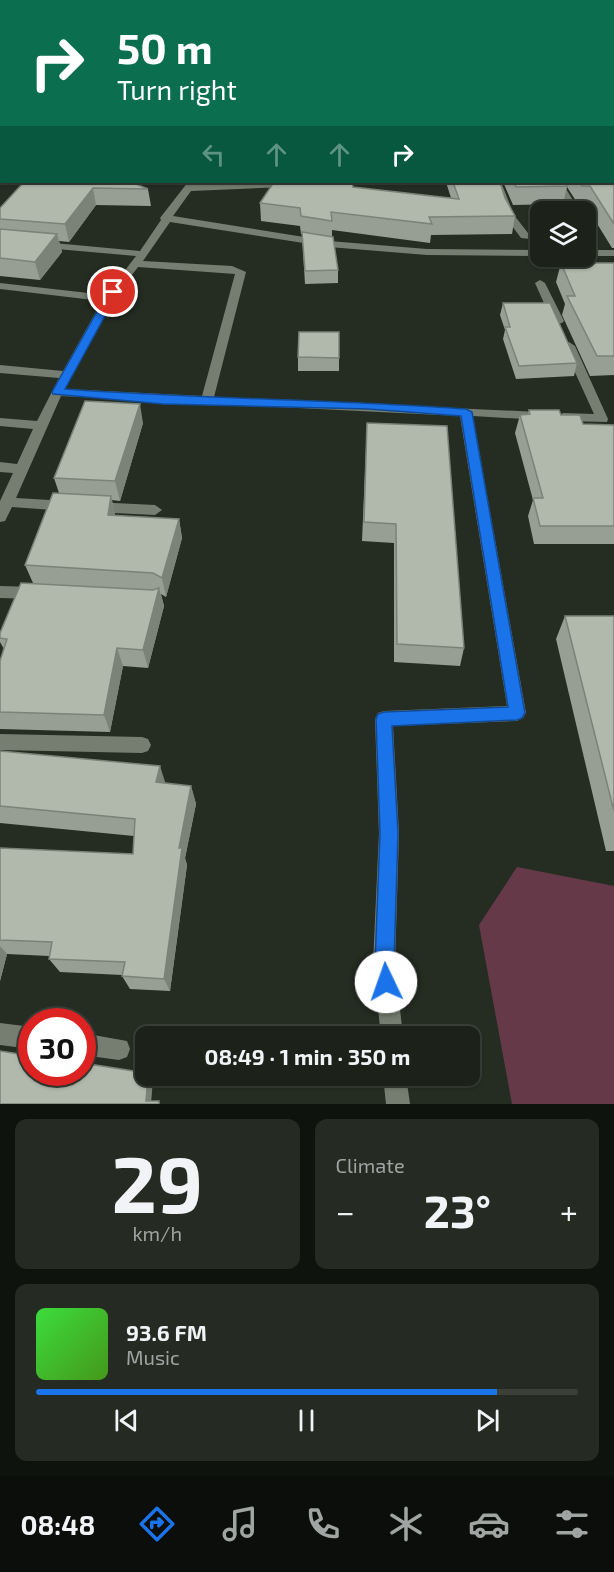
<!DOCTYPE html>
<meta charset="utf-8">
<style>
body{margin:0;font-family:"Exo 2",sans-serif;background:#252a23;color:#f1f3f6;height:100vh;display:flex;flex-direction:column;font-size:22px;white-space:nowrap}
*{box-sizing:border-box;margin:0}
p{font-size:20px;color:#a0a4a2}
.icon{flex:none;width:33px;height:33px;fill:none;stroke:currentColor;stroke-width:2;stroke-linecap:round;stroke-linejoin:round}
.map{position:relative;height:1104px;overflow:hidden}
.sheet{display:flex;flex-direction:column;gap:15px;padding:15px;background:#0f130e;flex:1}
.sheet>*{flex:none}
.banner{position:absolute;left:0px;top:0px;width:615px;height:183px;box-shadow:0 2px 4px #0004,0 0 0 2px #3a3f39;background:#0b6e4f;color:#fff;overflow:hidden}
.fabs{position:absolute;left:530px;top:201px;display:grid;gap:12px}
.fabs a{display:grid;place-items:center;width:66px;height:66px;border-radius:12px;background:#1c221a;box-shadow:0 2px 4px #0004,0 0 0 2px #3a3f39;font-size:30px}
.speed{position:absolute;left:18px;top:1008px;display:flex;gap:12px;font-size:30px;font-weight:700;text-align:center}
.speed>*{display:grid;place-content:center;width:78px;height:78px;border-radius:50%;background:#1c221a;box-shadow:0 2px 4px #0004,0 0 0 2px #3a3f39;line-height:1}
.speed .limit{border:9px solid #d22;background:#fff;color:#111}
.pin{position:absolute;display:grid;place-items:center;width:51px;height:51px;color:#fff;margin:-26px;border:3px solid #fff;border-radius:50%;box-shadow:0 2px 6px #0007}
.me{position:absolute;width:66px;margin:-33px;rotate:357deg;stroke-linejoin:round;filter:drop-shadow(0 0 4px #0008)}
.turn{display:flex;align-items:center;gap:21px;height:126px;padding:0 18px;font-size:27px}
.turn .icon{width:78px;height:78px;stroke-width:2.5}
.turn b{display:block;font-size:42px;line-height:51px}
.lanes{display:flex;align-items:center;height:57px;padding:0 18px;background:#0003;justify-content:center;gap:30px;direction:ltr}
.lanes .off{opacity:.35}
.big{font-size:45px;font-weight:700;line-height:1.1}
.sheet .card{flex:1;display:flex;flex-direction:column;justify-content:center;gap:9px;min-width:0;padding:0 21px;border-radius:12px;background:#252a23}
.sheet .dial{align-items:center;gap:0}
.dial b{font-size:78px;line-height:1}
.song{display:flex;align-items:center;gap:18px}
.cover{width:72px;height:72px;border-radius:9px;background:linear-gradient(135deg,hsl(120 70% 55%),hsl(100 70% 35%))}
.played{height:6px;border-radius:3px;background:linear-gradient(90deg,#1a73e8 85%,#3a3f39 85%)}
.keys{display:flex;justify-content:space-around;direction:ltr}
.heat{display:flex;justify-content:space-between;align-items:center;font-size:33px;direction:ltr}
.sheet .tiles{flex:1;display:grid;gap:15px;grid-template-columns:1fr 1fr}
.card:last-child{grid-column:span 2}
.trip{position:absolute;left:135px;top:1026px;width:345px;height:60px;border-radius:12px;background:#1c221a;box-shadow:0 2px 4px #0004,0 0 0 2px #3a3f39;font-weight:700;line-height:60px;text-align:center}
.tabs{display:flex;height:96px;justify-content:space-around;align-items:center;background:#0b0e0a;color:#a0a4a2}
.tabs .icon{width:42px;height:42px}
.tabs .active{color:#1a73e8}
.tabs b{font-size:27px;color:#f1f3f6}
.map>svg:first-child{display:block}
.green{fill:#663948}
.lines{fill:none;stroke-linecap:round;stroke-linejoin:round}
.minor{fill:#757e71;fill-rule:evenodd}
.major{fill:#89aa7b;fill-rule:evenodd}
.wall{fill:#979f94}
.shaded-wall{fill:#7b8278}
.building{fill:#b0b9ac;stroke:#7b8278;stroke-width:1.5}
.route{fill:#1a73e8;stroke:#114b97;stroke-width:1.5}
</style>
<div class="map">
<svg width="614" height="1104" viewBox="0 0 614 1104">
<rect width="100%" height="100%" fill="#252d22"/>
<!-- green -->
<path class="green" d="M517,867L614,886V1104H512L479,925Z"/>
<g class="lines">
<!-- minor -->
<g class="minor">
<rect x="277" y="0" width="6" height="2"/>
<rect x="498" y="0" width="6" height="2"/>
<path d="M188,182H196L195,185L338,182L333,185L191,191L173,216L329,241L427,249L540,250V256L427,255L329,247L170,222L143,261L232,266L246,272L214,397L539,412L545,416L539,420L473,416L526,713L523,718L517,721L393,726L399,833L395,964L403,1036H381L373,964L379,833L375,719L378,713L384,711L507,706L460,416L61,396L16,498L67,501L74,506L67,511L12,507L5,521L0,522V501L13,473L0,472V462L17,464L33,429L0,426V418L37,421L59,378L0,373V365L63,371L102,301L0,289V283L106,295L136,256L0,244V238L140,251L161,220L160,218ZM138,267L235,274L202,396L65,389L118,293Z"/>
<path d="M493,182H501L514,215L528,233L540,234V240L521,238L504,215Z"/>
<path d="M553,182H562L580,212H570Z"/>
<path d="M585,224L590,229L585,232Z"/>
<rect x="585" y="250" width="29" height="6"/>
<path d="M540,280L545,283L564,321L562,323L558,324L552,321L535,283Z"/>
<path d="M569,342L575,346L608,419L607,422L563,421L557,417L563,413L594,414L563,346Z"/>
<path d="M94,502L155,505L162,510L155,515L94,512L87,507Z"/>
<path d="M0,586L36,587L42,589L44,593L42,597L36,599L0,598Z"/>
<path d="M0,734L142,737L148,739L151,745L148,751L142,753L0,750Z"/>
<path d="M0,1023L32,1027V1049L0,1045Z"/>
<path d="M82,1033L127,1041L130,1049L127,1057L119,1060L82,1055Z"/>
<path d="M383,1076H406L410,1104H386Z"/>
</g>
<!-- major -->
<g class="major">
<path d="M0,0L4,1L5,2L0,4Z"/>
<path d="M278,0L276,2H261Z"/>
</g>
</g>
<!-- wall -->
<g class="wall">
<path d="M523,0H587L588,2H524Z"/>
<path d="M614,154V248H612L585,204H578L567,187L563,204L513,205L503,182H614Z"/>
<path d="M24,182L148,189L151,206L96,205L69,242L59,241L62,252L40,280L0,276V208Z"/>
<path d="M446,182H500L505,198L515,216L512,234L431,235L430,243L332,230V236L338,270V283L305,284L302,234H301L300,226L261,221L260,203L353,187L451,198Z"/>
<path d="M561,263H614V375L590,376L562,315L565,304L556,282Z"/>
<path d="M503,303L577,363L574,376L516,379L503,339L505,330L500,315Z"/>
<path d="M298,357L339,358V371H298Z"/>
<path d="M529,410L561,415L583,424L614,425V544H534L528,516L533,500L515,433L520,415L528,414Z"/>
<path d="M143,423L120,501L112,500L115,516L179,519L182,538L166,597L161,594L164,606L148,668L123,666L110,732L0,729V661L4,649L0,642V633L33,583L25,565L59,493L54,478Z"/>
<path d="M367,423L464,648L460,666L394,662V543L362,541Z"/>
<path d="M565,616H614V851H606L556,639Z"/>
<path d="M0,751L165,783L191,786L196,804L185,858L187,865L170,991L130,989L122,976V975L60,972L49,959V956L7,954L0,981V848L133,854L134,836L0,823Z"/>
</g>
<!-- shaded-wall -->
<g class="shaded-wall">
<path d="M93,188L96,205L69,242L65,224Z"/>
<path d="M57,234L62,252L40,280L35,262Z"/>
<path d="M140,404L143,423L120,501L115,481Z"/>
<path d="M111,496L115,515L113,535L108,515Z"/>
<path d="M179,519L182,538L166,597L162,578Z"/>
<path d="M159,588L164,606L148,668L143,650Z"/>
<path d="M117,648L123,666L110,732L104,715Z"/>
<path d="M160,766L166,785L156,782Z"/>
<path d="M191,786L196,804L185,858L187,865L170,991L164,979L179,848Z"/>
<path d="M0,946L7,954L0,981Z"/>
<path d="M148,1076H151L153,1079L151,1104L146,1101Z"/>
</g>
<!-- building -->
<g class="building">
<rect x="205" y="0" width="56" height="2"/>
<path d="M534,0H587L588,2H536Z"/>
<path d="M614,154V224L590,186H582L579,182H614Z"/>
<path d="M24,182H131L148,189L93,188L65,224L0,219V208Z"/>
<path d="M274,182H352L353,187L459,199L453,182H500L505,198L515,216L429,217L432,224L331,212L332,221L301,216L300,208L260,203Z"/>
<path d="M514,182H565L567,186L516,187Z"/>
<path d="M0,229L57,234L35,262L0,258Z"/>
<path d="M302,232L333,237L338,270L305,271Z"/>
<path d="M561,263H614V356H597L567,296H575Z"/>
<path d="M503,303H550L577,363L519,366L505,327H510Z"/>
<path d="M299,332H339V358L298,357Z"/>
<path d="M85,401L140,404L115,481L54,478Z"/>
<path d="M529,410H559L561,415H580L583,424L614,425V526H540L533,498H543L520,415L530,414Z"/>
<path d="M367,423L447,426L464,648L397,644L396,524L364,522Z"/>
<path d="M53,493L111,496L108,515L179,519L162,578L153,573L25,565Z"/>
<path d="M21,583L153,590L159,588L143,650L117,648L104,715L0,712V661L7,639L0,638V633Z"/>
<path d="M565,616H614V811Z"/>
<path d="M0,751L160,766L156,782L191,786L179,848H182L164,979L122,976L125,962L49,959L52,942L0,940V848L133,854L135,819L0,806Z"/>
<path d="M0,1051L32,1056V1072H82V1063L146,1073V1076H148L146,1101H159V1104H0Z"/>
</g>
<!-- route -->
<path class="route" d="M113,289L118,292L65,389C199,399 333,399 466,409L472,412L525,713L522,718L517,720L392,726L398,833L394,964L396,982L393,989L386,992L379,989L375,964L380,833L376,719L378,714L384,712L508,707L461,416L368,409L163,404L53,394L52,392L108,292Z"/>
</svg>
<div class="fabs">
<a><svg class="icon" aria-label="layers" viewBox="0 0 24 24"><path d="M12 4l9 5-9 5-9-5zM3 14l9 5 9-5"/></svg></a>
</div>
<div class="speed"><div class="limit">30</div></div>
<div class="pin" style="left:113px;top:292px;background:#d93025"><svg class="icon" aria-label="arrive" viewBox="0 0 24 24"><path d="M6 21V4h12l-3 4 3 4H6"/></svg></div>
<svg class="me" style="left:386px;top:982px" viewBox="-20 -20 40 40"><circle r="19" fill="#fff"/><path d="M0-13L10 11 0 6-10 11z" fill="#1a73e8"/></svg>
<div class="trip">08:49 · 1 min · 350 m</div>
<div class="banner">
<div class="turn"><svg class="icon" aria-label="right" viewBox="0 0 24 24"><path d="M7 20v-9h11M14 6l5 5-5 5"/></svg><div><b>50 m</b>Turn right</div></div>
<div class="lanes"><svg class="icon off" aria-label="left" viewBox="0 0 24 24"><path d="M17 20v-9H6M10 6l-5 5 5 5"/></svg><svg class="icon off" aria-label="ahead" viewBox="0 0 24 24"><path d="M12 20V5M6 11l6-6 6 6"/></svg><svg class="icon off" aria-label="ahead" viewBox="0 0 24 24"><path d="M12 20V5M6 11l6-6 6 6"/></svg><svg class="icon" aria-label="right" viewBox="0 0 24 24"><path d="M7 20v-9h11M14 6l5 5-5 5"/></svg></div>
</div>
</div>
<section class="sheet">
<div class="tiles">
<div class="card dial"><b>29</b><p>km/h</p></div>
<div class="card"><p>Climate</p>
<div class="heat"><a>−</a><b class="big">23°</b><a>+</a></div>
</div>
<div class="card">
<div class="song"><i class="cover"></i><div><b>93.6 FM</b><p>Music</p></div></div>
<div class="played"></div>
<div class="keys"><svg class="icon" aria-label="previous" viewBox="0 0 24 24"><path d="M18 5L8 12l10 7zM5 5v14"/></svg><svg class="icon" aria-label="pause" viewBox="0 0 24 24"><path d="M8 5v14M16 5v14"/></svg><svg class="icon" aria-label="next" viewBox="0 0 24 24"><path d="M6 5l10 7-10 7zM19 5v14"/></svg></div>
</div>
</div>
</section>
<nav class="tabs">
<b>08:48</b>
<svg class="icon active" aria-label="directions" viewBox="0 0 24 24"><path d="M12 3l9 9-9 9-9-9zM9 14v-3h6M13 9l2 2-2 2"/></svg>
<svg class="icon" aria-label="music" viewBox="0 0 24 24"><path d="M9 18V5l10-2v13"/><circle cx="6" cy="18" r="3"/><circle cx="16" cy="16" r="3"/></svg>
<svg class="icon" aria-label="phone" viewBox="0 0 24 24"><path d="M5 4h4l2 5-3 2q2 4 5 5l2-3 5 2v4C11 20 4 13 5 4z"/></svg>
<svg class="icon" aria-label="climate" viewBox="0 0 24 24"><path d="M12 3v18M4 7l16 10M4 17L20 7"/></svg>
<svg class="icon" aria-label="car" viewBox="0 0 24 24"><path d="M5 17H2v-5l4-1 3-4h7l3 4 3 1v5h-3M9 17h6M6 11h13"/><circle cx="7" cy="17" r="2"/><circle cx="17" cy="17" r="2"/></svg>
<svg class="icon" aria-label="filters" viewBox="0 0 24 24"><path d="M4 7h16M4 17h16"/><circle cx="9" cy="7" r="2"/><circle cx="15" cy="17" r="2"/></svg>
</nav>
